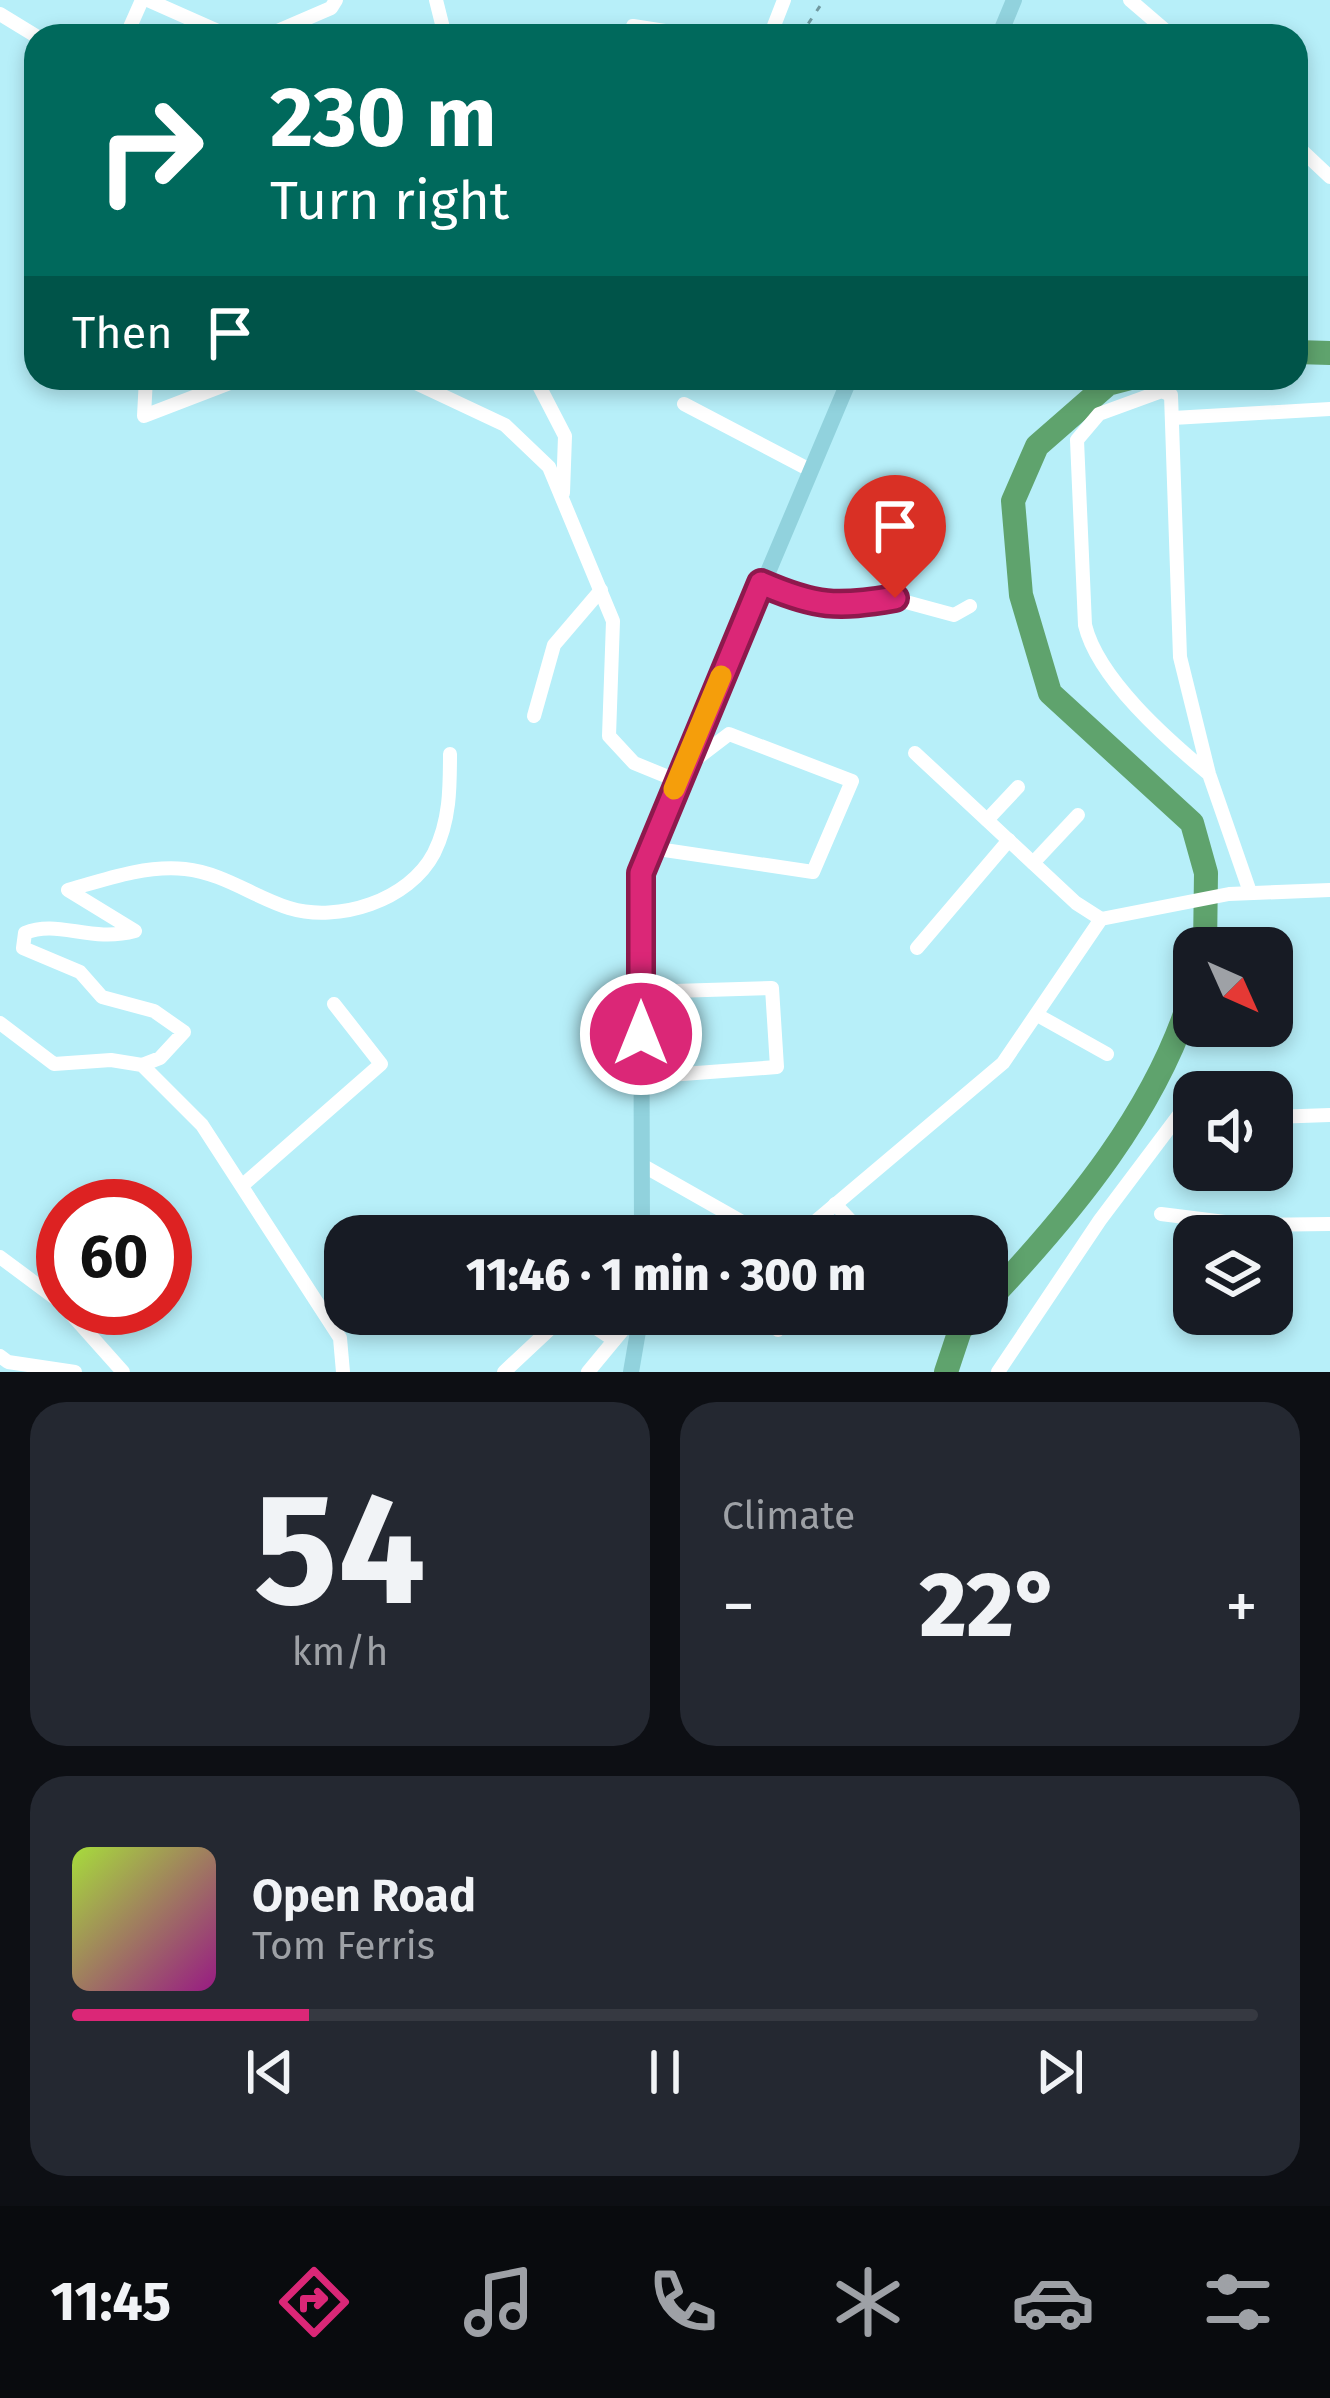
<!DOCTYPE html>
<meta charset="utf-8">
<style>
body{margin:0;font-family:"Fira Sans",sans-serif;background:#242831;color:#f1f3f6;height:100vh;display:flex;flex-direction:column;font-size:45px;white-space:nowrap}
*{box-sizing:border-box;margin:0}
p{font-size:39px;color:#9ea1a6}
.icon{flex:none;width:66px;height:66px;fill:none;stroke:currentColor;stroke-width:2;stroke-linecap:round;stroke-linejoin:round}
.map{position:relative;height:1372px;overflow:hidden}
.sheet{display:flex;flex-direction:column;gap:30px;padding:30px;background:#0d0f14;flex:1}
.sheet>*{flex:none}
.top-card{position:absolute;left:24px;top:24px;width:1284px;height:366px;border-radius:36px;box-shadow:0 6px 18px #0003;background:#00695c;color:#fff;overflow:hidden}
.needle{width:78px;rotate:135deg}
.tools{position:absolute;left:1173px;top:927px;display:grid;gap:24px}
.tools a{display:grid;place-items:center;width:120px;height:120px;border-radius:24px;background:#171b24;box-shadow:0 6px 18px #0003;font-size:60px}
.speed{position:absolute;left:36px;top:1179px;display:flex;gap:24px;font-size:60px;font-weight:700;text-align:center}
.speed>*{display:grid;place-content:center;width:156px;height:156px;border-radius:50%;background:#171b24;box-shadow:0 6px 18px #0003;line-height:1}
.speed .limit{border:18px solid #d22;background:#fff;color:#111}
.pin{position:absolute;display:grid;place-items:center;width:102px;height:102px;color:#fff;margin:-123px -51px;border-radius:50% 50% 50% 0;rotate:-45deg;box-shadow:0 0 12px #0007}
.pin .icon{rotate:45deg}
.me{position:absolute;width:132px;margin:-66px;rotate:0deg;stroke-linejoin:round;filter:drop-shadow(0 0 9px #0008)}
.turn{display:flex;align-items:center;gap:42px;height:252px;padding:0 48px;font-size:54px}
.turn .icon{width:156px;height:156px;stroke-width:2.5}
.turn b{display:block;font-size:84px;line-height:102px}
.then{display:flex;align-items:center;height:114px;padding:0 48px;background:#0003;gap:24px;font-size:45px}
.big{font-size:90px;font-weight:800;line-height:1.1}
.sheet .card{flex:1;display:flex;flex-direction:column;justify-content:center;gap:18px;min-width:0;padding:0 42px;border-radius:36px;background:#242831}
.sheet .dial{align-items:center;gap:0}
.dial b{font-size:156px;line-height:1}
.song{display:flex;align-items:center;gap:36px}
.cover{width:144px;height:144px;border-radius:18px;background:linear-gradient(135deg,hsl(80 70% 55%),hsl(310 70% 35%))}
.played{height:12px;border-radius:6px;background:linear-gradient(90deg,#db2777 20%,#363941 20%)}
.keys{display:flex;justify-content:space-around;direction:ltr}
.heat{display:flex;justify-content:space-between;align-items:center;font-size:66px;direction:ltr}
.sheet .tiles{flex:1;display:grid;gap:30px;grid-template-columns:1fr 1fr}
.card:last-child{grid-column:span 2}
.trip{position:absolute;left:324px;top:1215px;width:684px;height:120px;border-radius:36px;background:#171b24;box-shadow:0 6px 18px #0003;font-weight:800;line-height:120px;text-align:center}
.tab-bar{display:flex;height:192px;justify-content:space-around;align-items:center;background:#090b0e;color:#9ea1a6}
.tab-bar .icon{width:84px;height:84px}
.tab-bar .active{color:#db2777}
.tab-bar b{font-size:54px;color:#f1f3f6}
.map>svg:first-child{display:block}
.lines{fill:none;stroke-linecap:round;stroke-linejoin:round}
.river{stroke:#5fa36d;stroke-width:24}
.path{stroke:#7199a0;stroke-width:3;stroke-dasharray:6 9;stroke-linecap:butt}
.minor{stroke:#fff;stroke-width:14}
.major{stroke:#91d2dd;stroke-width:16}
.route-casing{stroke:#8e194d;stroke-width:30}
.route{stroke:#db2777;stroke-width:21}
.slow{stroke:#f59e0b;stroke-width:21}
</style>
<div class="map">
<svg width="1330" height="1372" viewBox="0 0 1330 1372">
<rect width="100%" height="100%" fill="#b7eff9"/>
<g class="lines">
<!-- river -->
<g class="river">
<path d="M1296,352L1330,353"/>
<path d="M1131,378L1108,384L1037,446L1013,501L1021,595L1050,693L1192,823L1206,873L1205,948"/>
<path d="M987,1302C1072,1212 1160,1107 1194,986"/>
<path d="M946,1372L960,1330L975,1314"/>
</g>
<!-- path -->
<path class="path" d="M800,36L824,0"/>
<!-- minor -->
<g class="minor">
<path d="M148,0L229,36"/>
<path d="M436,0L445,36"/>
<path d="M1130,0L1172,36"/>
<path d="M0,14L36,36"/>
<path d="M126,36L142,0"/>
<path d="M266,36L331,8L336,0"/>
<path d="M629,36L633,26L697,36"/>
<path d="M770,36L784,0"/>
<path d="M1296,145L1330,177"/>
<path d="M146,378L144,416L243,378"/>
<path d="M405,378L505,425L549,467L613,621L609,736L634,763L678,781"/>
<path d="M535,378L565,436L563,493"/>
<path d="M684,404L810,470"/>
<path d="M1173,418L1330,409"/>
<path d="M761,583L809,605L842,607L895,599L954,615L970,606"/>
<path d="M534,716L554,645L601,590"/>
<path d="M915,753L1076,903L1101,919"/>
<path d="M1209,774C1168,740 1098,679 1085,625L1077,440L1099,414L1162,391L1171,395L1180,657L1209,774L1250,892"/>
<path d="M987,820L1018,787"/>
<path d="M651,848L813,872L852,781L729,734L687,766"/>
<path d="M1033,863L1078,815"/>
<path d="M917,948L1009,840"/>
<path d="M641,992L772,988L777,1067L642,1077"/>
<path d="M1039,1016L1107,1054"/>
<path d="M0,1023L54,1064L111,1060L142,1065L202,1125L340,1338L343,1372"/>
<path d="M142,1065L160,1058L184,1032L154,1011L102,997L80,972L23,948L25,933C58,919 90,943 135,931L68,890C106,879 145,865 185,869C223,873 254,897 289,908C338,923 409,901 434,853C450,821 450,788 450,754"/>
<path d="M1197,1092L1202,1086L1212,1092"/>
<path d="M1272,1117L1330,1115"/>
<path d="M642,1165L767,1236"/>
<path d="M244,1184L381,1064L334,1004"/>
<path d="M835,1204L865,1236"/>
<path d="M1161,1214L1249,1225L1330,1224"/>
<path d="M798,1236L1003,1063L1101,919L1229,894L1330,890"/>
<path d="M0,1257L63,1304"/>
<path d="M66,1308L123,1372"/>
<path d="M575,1314L614,1340"/>
<path d="M778,1330L792,1314"/>
<path d="M0,1356L8,1362L75,1372"/>
<path d="M504,1372L566,1314"/>
<path d="M588,1372L636,1314"/>
<path d="M998,1372L1100,1220L1194,1095"/>
</g>
<!-- major -->
<g class="major">
<path d="M999,36L1014,0"/>
<path d="M642,1236L641,873L850,378"/>
<path d="M631,1372L641,1314"/>
</g>
</g>
<g class="lines">
<!-- route casing -->
<g class="route-casing">
<path id="route" d="M641,1034V873L761,583C816,607 837,608 895,598"/>
</g>
<!-- route -->
<use href="#route" class="route"/>
<!-- slow -->
<path class="slow" d="M674,789L721,676"/>
</g>
</svg>
<div class="tools">
<a><svg class="needle" viewBox="-14 -14 28 28"><path d="M0-13l5 13h-10z" fill="#e53935"/><path d="M0 13l5-13h-10z" fill="#9ea1a6"/></svg></a>
<a><svg class="icon" aria-label="sound" viewBox="0 0 24 24"><path d="M4 9h4l5-4v14l-5-4H4zM17 9q2 3 0 6"/></svg></a>
<a><svg class="icon" aria-label="layers" viewBox="0 0 24 24"><path d="M12 4l9 5-9 5-9-5zM3 14l9 5 9-5"/></svg></a>
</div>
<div class="speed"><div class="limit">60</div></div>
<div class="pin" style="left:895px;top:598px;background:#d93025"><svg class="icon" aria-label="arrive" viewBox="0 0 24 24"><path d="M6 21V4h12l-3 4 3 4H6"/></svg></div>
<svg class="me" style="left:641px;top:1034px" viewBox="-20 -20 40 40"><circle r="17" fill="#db2777" stroke="#fff" stroke-width="3"/><path d="M0-11L8 9 0 5-8 9z" fill="#fff"/></svg>
<div class="trip">11:46 · 1 min · 300 m</div>
<div class="top-card">
<div class="turn"><svg class="icon" aria-label="right" viewBox="0 0 24 24"><path d="M7 20v-9h11M14 6l5 5-5 5"/></svg><div><b>230 m</b>Turn right</div></div>
<div class="then">Then<svg class="icon" aria-label="arrive" viewBox="0 0 24 24"><path d="M6 21V4h12l-3 4 3 4H6"/></svg></div>
</div>
</div>
<section class="sheet">
<div class="tiles">
<div class="card dial"><b>54</b><p>km/h</p></div>
<div class="card"><p>Climate</p>
<div class="heat"><a>−</a><b class="big">22°</b><a>+</a></div>
</div>
<div class="card">
<div class="song"><i class="cover"></i><div><b>Open Road</b><p>Tom Ferris</p></div></div>
<div class="played"></div>
<div class="keys"><svg class="icon" aria-label="previous" viewBox="0 0 24 24"><path d="M18 5L8 12l10 7zM5 5v14"/></svg><svg class="icon" aria-label="pause" viewBox="0 0 24 24"><path d="M8 5v14M16 5v14"/></svg><svg class="icon" aria-label="next" viewBox="0 0 24 24"><path d="M6 5l10 7-10 7zM19 5v14"/></svg></div>
</div>
</div>
</section>
<nav class="tab-bar">
<b>11:45</b>
<svg class="icon active" aria-label="directions" viewBox="0 0 24 24"><path d="M12 3l9 9-9 9-9-9zM9 14v-3h6M13 9l2 2-2 2"/></svg>
<svg class="icon" aria-label="music" viewBox="0 0 24 24"><path d="M9 18V5l10-2v13"/><circle cx="6" cy="18" r="3"/><circle cx="16" cy="16" r="3"/></svg>
<svg class="icon" aria-label="phone" viewBox="0 0 24 24"><path d="M5 4h4l2 5-3 2q2 4 5 5l2-3 5 2v4C11 20 4 13 5 4z"/></svg>
<svg class="icon" aria-label="climate" viewBox="0 0 24 24"><path d="M12 3v18M4 7l16 10M4 17L20 7"/></svg>
<svg class="icon" aria-label="car" viewBox="0 0 24 24"><path d="M5 17H2v-5l4-1 3-4h7l3 4 3 1v5h-3M9 17h6M6 11h13"/><circle cx="7" cy="17" r="2"/><circle cx="17" cy="17" r="2"/></svg>
<svg class="icon" aria-label="filters" viewBox="0 0 24 24"><path d="M4 7h16M4 17h16"/><circle cx="9" cy="7" r="2"/><circle cx="15" cy="17" r="2"/></svg>
</nav>
